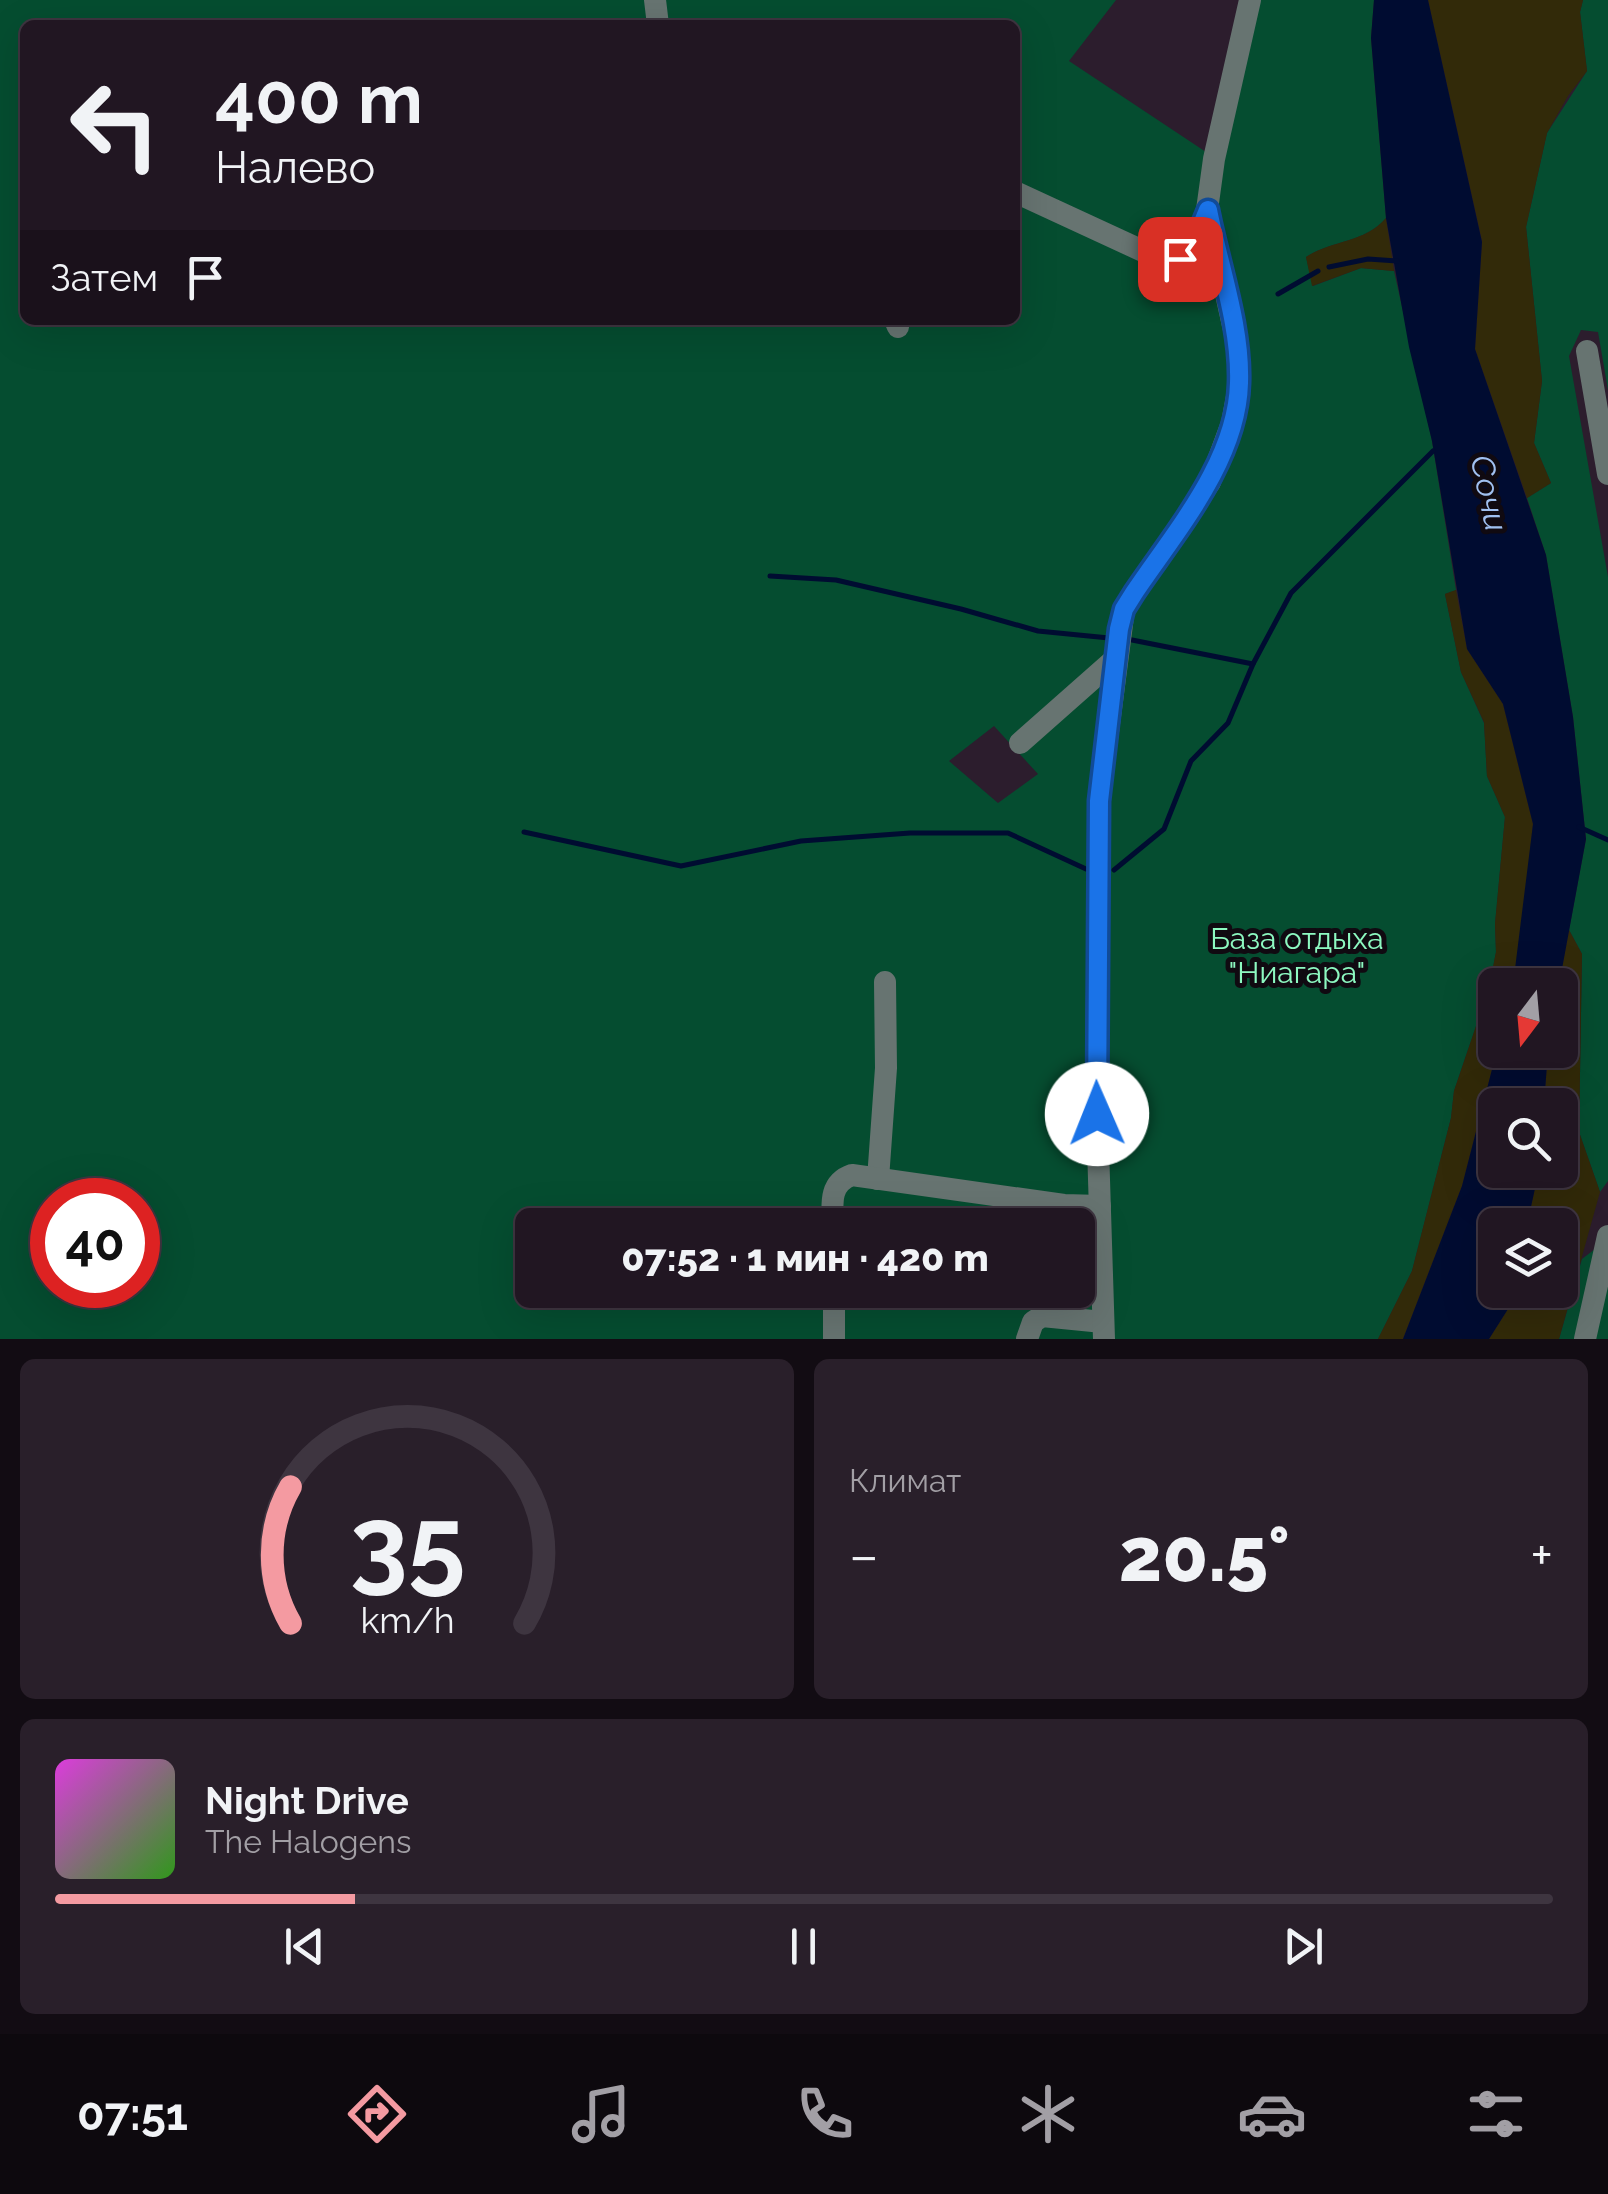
<!DOCTYPE html>
<html lang="ru">
<meta charset="utf-8">
<style>
body{margin:0;font-family:Raleway,sans-serif;background:#291f2a;color:#f1f3f6;height:100vh;display:flex;flex-direction:column;font-size:38px;white-space:nowrap}
*{box-sizing:border-box;margin:0}
p{font-size:32px;color:#a29fa5}
.icon{flex:none;width:55px;height:55px;fill:none;stroke:currentColor;stroke-width:2;stroke-linecap:round;stroke-linejoin:round}
.map{position:relative;height:1339px;overflow:hidden}
.side{display:flex;flex-direction:column;gap:20px;padding:20px;background:#120c13;flex:1}
.side>*{flex:none}
.banner{position:absolute;left:20px;top:20px;width:1000px;height:305px;border-radius:15px;box-shadow:0 10px 40px #0002,0 0 0 2px #3e3540;background:#211622;color:#f1f3f6;overflow:hidden}
.needle{width:65px;rotate:196deg}
.controls{position:absolute;left:1478px;top:968px;display:grid;gap:20px}
.controls a{display:grid;place-items:center;width:100px;height:100px;border-radius:15px;background:#211622;box-shadow:0 10px 40px #0002,0 0 0 2px #3e3540;font-size:50px}
.speed{position:absolute;left:30px;top:1178px;display:flex;gap:20px;font-size:50px;font-weight:700;text-align:center}
.speed>*{display:grid;place-content:center;width:130px;height:130px;border-radius:50%;background:#211622;box-shadow:0 10px 40px #0002,0 0 0 2px #3e3540;line-height:1}
.speed .limit{border:15px solid #d22;background:#fff;color:#111}
.pin{position:absolute;display:grid;place-items:center;width:85px;height:85px;color:#fff;margin:-42px;border-radius:20px;box-shadow:0 5px 15px #0006}
.me{position:absolute;width:110px;margin:-55px;rotate:359deg;stroke-linejoin:round;filter:drop-shadow(0 0 8px #0008)}
.turn{display:flex;align-items:center;gap:35px;height:210px;padding:0 30px;font-size:45px}
.turn .icon{width:130px;height:130px;stroke-width:2.5}
.turn b{display:block;font-size:70px;line-height:85px}
.then{display:flex;align-items:center;height:95px;padding:0 30px;background:#0003;gap:20px;font-size:38px}
.big{font-size:75px;font-weight:800;line-height:1.1}
.side .widget{flex:1;display:flex;flex-direction:column;justify-content:center;gap:15px;min-width:0;padding:0 35px;border-radius:15px;background:#291f2a}
.side .dial{align-items:center;gap:0}
.dial svg{height:260px;overflow:visible;fill:none;stroke:#3e3540;stroke-width:7;stroke-linecap:round;text-anchor:middle}
.dial text{fill:#f1f3f6;stroke:none}
.song{display:flex;align-items:center;gap:30px}
.cover{width:120px;height:120px;border-radius:15px;background:linear-gradient(135deg,hsl(300 70% 55%),hsl(110 70% 35%))}
.played{height:10px;border-radius:5px;background:linear-gradient(90deg,#f49aa1 20%,#3e3540 20%)}
.keys{display:flex;justify-content:space-around;direction:ltr}
.heat{display:flex;justify-content:space-between;align-items:center;font-size:55px;direction:ltr}
.side .tiles{flex:1;display:grid;gap:20px;grid-template-columns:1fr 1fr}
.widget:last-child{grid-column:span 2}
.trip{position:absolute;left:515px;top:1208px;width:580px;height:100px;border-radius:15px;background:#211622;box-shadow:0 10px 40px #0002,0 0 0 2px #3e3540;font-weight:800;line-height:100px;text-align:center}
.tabs{display:flex;height:160px;justify-content:space-around;align-items:center;background:#0d090e;color:#a29fa5}
.tabs .icon{width:70px;height:70px}
.tabs .on{color:#f49aa1}
.tabs b{font-size:45px;color:#f1f3f6}
.map>svg:first-child{display:block}
.green{fill:#054d30;fill-rule:evenodd}
.sand{fill:#322a09}
.water{fill:#000c31}
.lines{fill:none;stroke-linecap:round;stroke-linejoin:round}
.stream{stroke:#000c31;stroke-width:5}
.minor{stroke:#677471;stroke-width:22}
.route-casing{stroke:#114b97;stroke-width:25}
.route{stroke:#1a73e8;stroke-width:18}
.labels{text-anchor:middle;stroke-width:10;stroke-linejoin:round;paint-order:stroke}
.park-label{font-size:30px;fill:#8df9c1;stroke:#100a11}
.water-label{font-size:32px;font-style:italic;fill:#a0c0f0;stroke:#100a11}
</style>
<div class="map">
<svg width="1608" height="1339" viewBox="0 0 1608 1339">
<rect width="100%" height="100%" fill="#2c1d2d"/>
<!-- green -->
<g class="green">
<path d="M0,0H1116L1069,61L1209,154L1244,0H1374L1371,38L1386,218C1365,243 1332,240 1306,257L1313,286L1361,268L1394,271L1432,441L1456,590L1445,594L1461,672L1484,723L1487,776L1505,817L1495,924L1496,952L1489,988L1454,1091L1451,1118L1412,1271L1378,1339H0ZM25,25H1015V320H25ZM994,726L1038,774L998,803L949,761ZM52,1200H138V1285H52ZM532,1225H1078V1290H532Z"/>
<path d="M1583,0H1608V390L1598,332L1581,330L1569,356L1608,577V1181L1600,1192L1579,1132L1582,954L1569,930L1586,839L1573,717L1546,555L1527,498L1551,483L1534,443L1542,381L1526,227L1547,133L1587,71L1580,12Z"/>
<path d="M1608,1239V1339H1559L1582,1259Z"/>
</g>
<!-- sand -->
<g class="sand">
<path d="M1428,0H1583L1580,12L1587,71L1568,96L1547,133L1526,227L1542,381L1534,443L1551,483L1527,498L1475,349L1482,241Z"/>
<path d="M1386,218L1394,271L1361,268L1312,286L1306,257C1332,240 1365,243 1386,218Z"/>
<path d="M1456,590L1467,649L1503,704L1533,824L1518,967L1513,985H1495L1497,1050L1462,1186L1403,1339H1378L1412,1271L1451,1118L1454,1091L1489,988L1496,952L1495,924L1505,817L1487,776L1484,722L1461,672L1445,594Z"/>
<path d="M1569,930L1582,954L1579,1132L1600,1192L1559,1339H1489L1508,1309L1512,1290H1560V1225H1527L1539,1170H1560V1105H1544L1548,1050H1560L1559,985Z"/>
</g>
<!-- water -->
<g class="water">
<path d="M1374,0H1428L1482,242L1475,349L1546,555L1573,717L1586,839L1559,985H1513L1533,824L1503,704L1467,649L1432,441L1409,347L1386,218L1371,38Z"/>
<path d="M1497,1050H1548L1544,1105H1495V1170H1539L1527,1225H1495V1290H1512L1508,1309L1489,1339H1403L1462,1186Z"/>
</g>
<g class="lines">
<!-- stream -->
<g class="stream">
<path d="M1329,267L1368,259L1397,261"/>
<path d="M1278,294L1318,271"/>
<path d="M770,576L836,580L961,609L1038,631L1109,638"/>
<path d="M1127,639L1253,664"/>
<path d="M1579,827L1608,840"/>
<path d="M524,832L681,866L801,841L910,833H1008L1086,869"/>
<path d="M1114,870L1164,829L1191,761L1228,723L1253,664L1291,593L1433,451"/>
</g>
<!-- minor -->
<g class="minor">
<path d="M655,0L658,25"/>
<path d="M1015,192L1171,264C1191,253 1200,230 1207,210"/>
<path d="M895,320L898,327"/>
<path d="M1587,351L1608,474"/>
<path d="M1020,743L1115,659"/>
<path d="M878,1179L886,1068L885,982"/>
<path d="M833,1225C832,1204 829,1183 852,1175L1064,1205L1100,1206"/>
<path d="M834,1290V1339"/>
<path d="M1027,1339L1033,1322L1042,1316L1103,1322"/>
<path d="M1104,1339L1096,1083L1099,801L1124,609L1210,482L1232,423L1239,386L1237,343L1207,210L1214,159L1250,0"/>
<path d="M1585,1339L1608,1236"/>
</g>
</g>
<g class="lines">
<!-- route casing -->
<g class="route-casing">
<path id="route" d="M1097,1114L1099,801L1119,629L1124,609L1134,593C1175,532 1237,461 1239,383C1241,326 1219,266 1208,210L1199,232L1180,259"/>
</g>
<!-- route -->
<use href="#route" class="route"/>
</g>
<g class="labels">
<!-- park labels -->
<g class="park-label">
<text x="1297" y="949">База отдыха<tspan x="1297" dy="34">"Ниагара"</tspan></text>
</g>
<!-- water labels -->
<g class="water-label">
<text transform="translate(1489 493) rotate(78)" y="11">Сочи</text>
</g>
</g>
</svg>
<div class="controls">
<a><svg class="needle" viewBox="-14 -14 28 28"><path d="M0-13l5 13h-10z" fill="#e53935"/><path d="M0 13l5-13h-10z" fill="#a29fa5"/></svg></a>
<a><svg class="icon" aria-label="search" viewBox="0 0 24 24"><circle cx="10" cy="10" r="6"/><path d="M15 15l6 6"/></svg></a>
<a><svg class="icon" aria-label="layers" viewBox="0 0 24 24"><path d="M12 4l9 5-9 5-9-5zM3 14l9 5 9-5"/></svg></a>
</div>
<div class="speed"><div class="limit">40</div></div>
<div class="pin" style="left:1180px;top:259px;background:#d93025"><svg class="icon" aria-label="arrive" viewBox="0 0 24 24"><path d="M6 21V4h12l-3 4 3 4H6"/></svg></div>
<svg class="me" style="left:1097px;top:1114px" viewBox="-20 -20 40 40"><circle r="19" fill="#fff"/><path d="M0-13L10 11 0 6-10 11z" fill="#1a73e8"/></svg>
<div class="trip">07:52 · 1 мин · 420 m</div>
<div class="banner">
<div class="turn"><svg class="icon" aria-label="left" viewBox="0 0 24 24"><path d="M17 20v-9H6M10 6l-5 5 5 5"/></svg><div><b>400 m</b>Налево</div></div>
<div class="then">Затем<svg class="icon" aria-label="arrive" viewBox="0 0 24 24"><path d="M6 21V4h12l-3 4 3 4H6"/></svg></div>
</div>
</div>
<section class="side">
<div class="tiles">
<div class="widget dial"><svg viewBox="0 0 100 80">
<path d="M14 69A42 42 0 1 1 86 69"/>
<path d="M14 69A42 42 0 0 1 14 27" stroke="#f49aa1"/>
<text x="50" y="56" font-size="32" font-weight="700">35</text>
<text x="50" y="72" font-size="11">km/h</text>
</svg></div>
<div class="widget"><p>Климат</p>
<div class="heat"><a>−</a><b class="big">20.5°</b><a>+</a></div>
</div>
<div class="widget">
<div class="song"><i class="cover"></i><div><b>Night Drive</b><p>The Halogens</p></div></div>
<div class="played"></div>
<div class="keys"><svg class="icon" aria-label="previous" viewBox="0 0 24 24"><path d="M18 5L8 12l10 7zM5 5v14"/></svg><svg class="icon" aria-label="pause" viewBox="0 0 24 24"><path d="M8 5v14M16 5v14"/></svg><svg class="icon" aria-label="next" viewBox="0 0 24 24"><path d="M6 5l10 7-10 7zM19 5v14"/></svg></div>
</div>
</div>
</section>
<nav class="tabs">
<b>07:51</b>
<svg class="icon on" aria-label="directions" viewBox="0 0 24 24"><path d="M12 3l9 9-9 9-9-9zM9 14v-3h6M13 9l2 2-2 2"/></svg>
<svg class="icon" aria-label="music" viewBox="0 0 24 24"><path d="M9 18V5l10-2v13"/><circle cx="6" cy="18" r="3"/><circle cx="16" cy="16" r="3"/></svg>
<svg class="icon" aria-label="phone" viewBox="0 0 24 24"><path d="M5 4h4l2 5-3 2q2 4 5 5l2-3 5 2v4C11 20 4 13 5 4z"/></svg>
<svg class="icon" aria-label="climate" viewBox="0 0 24 24"><path d="M12 3v18M4 7l16 10M4 17L20 7"/></svg>
<svg class="icon" aria-label="car" viewBox="0 0 24 24"><path d="M5 17H2v-5l4-1 3-4h7l3 4 3 1v5h-3M9 17h6M6 11h13"/><circle cx="7" cy="17" r="2"/><circle cx="17" cy="17" r="2"/></svg>
<svg class="icon" aria-label="filters" viewBox="0 0 24 24"><path d="M4 7h16M4 17h16"/><circle cx="9" cy="7" r="2"/><circle cx="15" cy="17" r="2"/></svg>
</nav>
